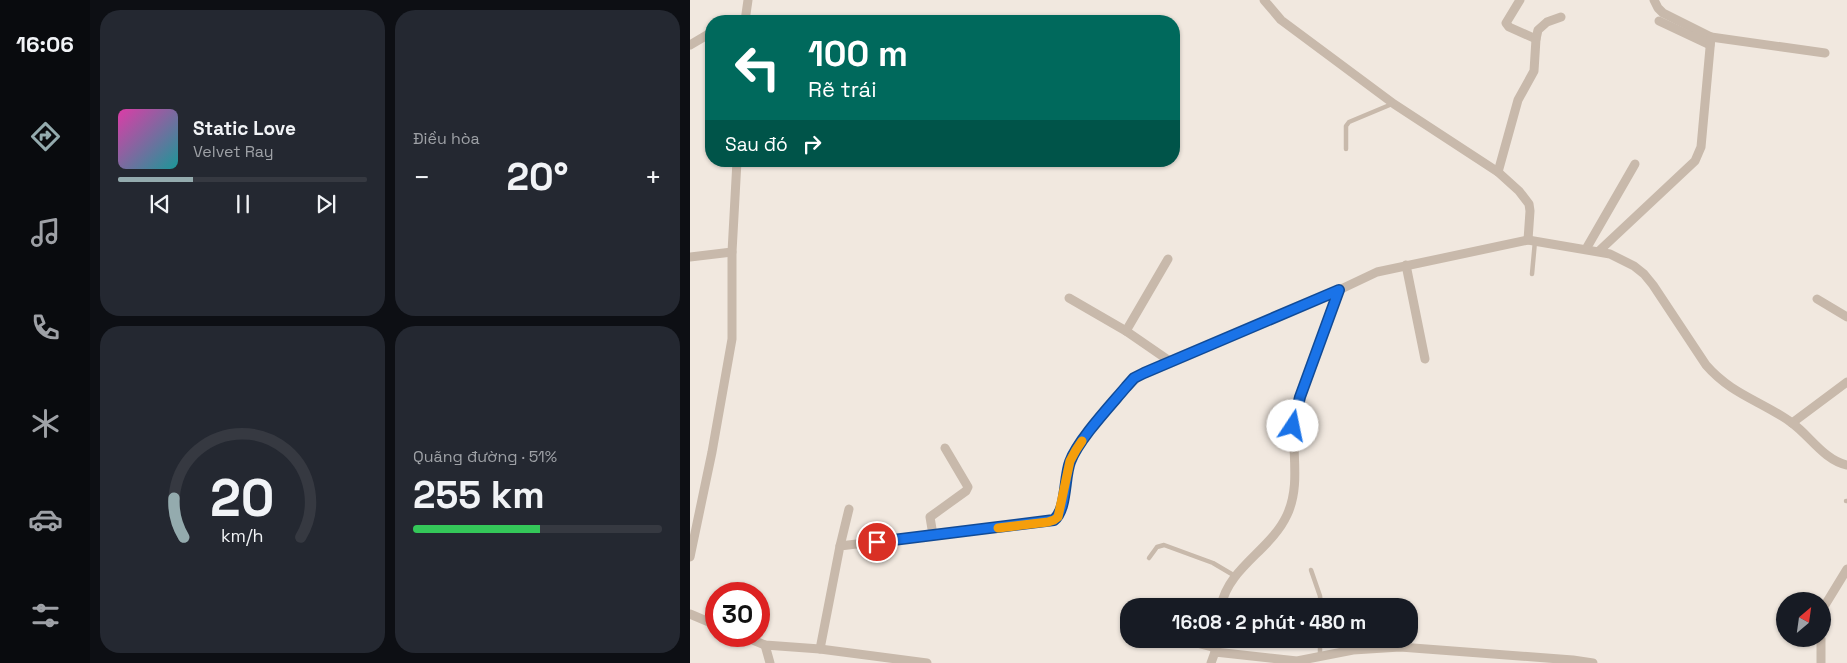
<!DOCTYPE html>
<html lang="vi">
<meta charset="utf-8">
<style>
body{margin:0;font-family:"Space Grotesk",sans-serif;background:#242831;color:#f1f3f6;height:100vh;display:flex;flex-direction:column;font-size:19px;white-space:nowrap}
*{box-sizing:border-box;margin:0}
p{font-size:16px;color:#9ea1a6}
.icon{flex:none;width:28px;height:28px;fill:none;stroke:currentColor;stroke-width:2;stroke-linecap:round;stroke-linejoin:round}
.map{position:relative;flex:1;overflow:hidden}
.side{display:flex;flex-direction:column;gap:10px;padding:10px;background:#0d0f14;width:600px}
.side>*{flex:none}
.banner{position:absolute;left:15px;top:15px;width:475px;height:152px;border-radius:20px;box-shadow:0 1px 4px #0004;background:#00695c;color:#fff;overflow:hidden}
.needle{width:32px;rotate:29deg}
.controls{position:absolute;left:1086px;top:592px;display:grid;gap:10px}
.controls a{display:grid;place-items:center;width:55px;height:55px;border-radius:50%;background:#171b24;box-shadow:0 1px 4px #0004;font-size:25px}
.speed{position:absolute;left:15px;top:582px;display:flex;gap:10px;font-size:25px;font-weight:700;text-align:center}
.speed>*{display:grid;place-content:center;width:65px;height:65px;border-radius:50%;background:#171b24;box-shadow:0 1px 4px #0004;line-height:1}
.speed .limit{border:8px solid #d22;background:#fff;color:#111}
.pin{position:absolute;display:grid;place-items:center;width:42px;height:42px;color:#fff;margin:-21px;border:2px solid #fff;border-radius:50%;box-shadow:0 1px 5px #0007}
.me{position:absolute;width:55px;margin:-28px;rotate:11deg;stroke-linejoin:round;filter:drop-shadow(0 0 4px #0008)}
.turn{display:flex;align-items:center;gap:18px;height:105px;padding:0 20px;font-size:22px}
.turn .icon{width:65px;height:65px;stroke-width:2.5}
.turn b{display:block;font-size:35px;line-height:42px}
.then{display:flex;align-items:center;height:48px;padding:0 20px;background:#0003;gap:10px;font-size:19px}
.big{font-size:38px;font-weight:700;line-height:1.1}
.side .widget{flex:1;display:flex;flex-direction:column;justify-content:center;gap:8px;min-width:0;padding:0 18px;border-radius:20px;background:#242831}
.side .dial{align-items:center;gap:0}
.dial svg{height:130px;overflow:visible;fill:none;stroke:#363941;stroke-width:7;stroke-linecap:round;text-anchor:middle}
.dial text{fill:#f1f3f6;stroke:none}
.song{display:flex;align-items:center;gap:15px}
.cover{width:60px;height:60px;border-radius:8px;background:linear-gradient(135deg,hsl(320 70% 55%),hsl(180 70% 35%))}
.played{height:5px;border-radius:2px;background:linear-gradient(90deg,#94abae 30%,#363941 30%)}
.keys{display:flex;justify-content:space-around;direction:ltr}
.heat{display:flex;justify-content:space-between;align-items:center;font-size:28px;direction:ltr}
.charge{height:8px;border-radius:4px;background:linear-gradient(90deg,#34c759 51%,#363941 0)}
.side .tiles{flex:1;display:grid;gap:10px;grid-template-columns:repeat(2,1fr)}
.trip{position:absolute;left:430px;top:598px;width:298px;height:50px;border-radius:20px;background:#171b24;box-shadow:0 1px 4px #0004;font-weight:700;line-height:50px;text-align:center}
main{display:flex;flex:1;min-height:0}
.tab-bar{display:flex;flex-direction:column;width:90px;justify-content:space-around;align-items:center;background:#090b0e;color:#9ea1a6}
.tab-bar .icon{width:35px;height:35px}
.tab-bar .selected{color:#94abae}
.tab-bar b{font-size:22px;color:#f1f3f6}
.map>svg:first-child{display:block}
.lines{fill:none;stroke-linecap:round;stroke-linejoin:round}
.service{stroke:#c8b9ab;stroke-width:4.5}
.minor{stroke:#c8b9ab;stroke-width:9}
.route-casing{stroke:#114b97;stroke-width:12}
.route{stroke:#1a73e8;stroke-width:9}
.slow{stroke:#f59e0b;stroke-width:9}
</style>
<main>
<nav class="tab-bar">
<b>16:06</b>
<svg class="icon selected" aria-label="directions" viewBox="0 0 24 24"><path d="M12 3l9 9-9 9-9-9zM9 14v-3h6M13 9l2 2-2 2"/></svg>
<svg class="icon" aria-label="music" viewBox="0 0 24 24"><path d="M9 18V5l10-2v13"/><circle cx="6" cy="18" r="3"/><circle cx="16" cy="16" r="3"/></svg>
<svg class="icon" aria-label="phone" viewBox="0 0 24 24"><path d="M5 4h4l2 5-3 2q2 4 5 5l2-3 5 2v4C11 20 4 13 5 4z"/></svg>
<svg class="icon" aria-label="climate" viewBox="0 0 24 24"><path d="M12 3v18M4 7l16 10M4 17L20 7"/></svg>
<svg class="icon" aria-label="car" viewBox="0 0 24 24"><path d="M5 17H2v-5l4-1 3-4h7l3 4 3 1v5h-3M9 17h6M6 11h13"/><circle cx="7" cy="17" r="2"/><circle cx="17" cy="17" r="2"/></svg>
<svg class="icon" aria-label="filters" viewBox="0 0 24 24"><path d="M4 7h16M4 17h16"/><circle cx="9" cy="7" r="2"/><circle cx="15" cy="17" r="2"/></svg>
</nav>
<section class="side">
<div class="tiles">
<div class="widget">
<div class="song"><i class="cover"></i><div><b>Static Love</b><p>Velvet Ray</p></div></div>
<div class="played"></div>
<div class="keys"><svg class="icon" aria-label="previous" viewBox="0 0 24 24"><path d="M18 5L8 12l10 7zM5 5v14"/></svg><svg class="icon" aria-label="pause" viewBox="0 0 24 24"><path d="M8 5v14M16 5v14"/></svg><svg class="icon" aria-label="next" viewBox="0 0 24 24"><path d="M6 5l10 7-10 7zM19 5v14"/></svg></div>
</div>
<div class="widget"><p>Điều hòa</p>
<div class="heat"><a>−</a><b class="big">20°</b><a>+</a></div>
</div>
<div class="widget dial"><svg viewBox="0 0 100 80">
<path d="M14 69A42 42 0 1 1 86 69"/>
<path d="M14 69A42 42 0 0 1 8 45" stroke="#94abae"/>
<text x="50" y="56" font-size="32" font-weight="700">20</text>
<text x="50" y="72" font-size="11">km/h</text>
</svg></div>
<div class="widget"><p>Quãng đường · 51%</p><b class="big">255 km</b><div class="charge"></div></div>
</div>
</section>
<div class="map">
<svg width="1157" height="663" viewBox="0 0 1157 663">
<rect width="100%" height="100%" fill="#f1e8df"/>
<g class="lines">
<!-- service -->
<g class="service">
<path d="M656,149V126L659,122L702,104"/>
<path d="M842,274L845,241"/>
<path d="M1156,501H1157"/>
<path d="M459,558L467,547L474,545L523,563L545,576"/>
<path d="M621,570L630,596L631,606"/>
<path d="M630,657V639"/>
</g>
<!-- minor -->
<g class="minor">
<path d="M574,0L591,20L704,104L808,172L829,191L839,204L840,211L838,240"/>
<path d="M830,0L816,23L819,27L846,39"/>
<path d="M964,0L968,8L973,13L1021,37"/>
<path d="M55,21L58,0"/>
<path d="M969,21L1020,45"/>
<path d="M0,45L17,35H21"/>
<path d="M808,172L828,100L844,71L846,39L848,30L857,22L871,17"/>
<path d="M896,249L945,164"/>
<path d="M909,251L1005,161L1011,147L1021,37L1135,53"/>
<path d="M0,257L42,252"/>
<path d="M716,265L735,359"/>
<path d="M379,298L436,331L481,362"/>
<path d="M1127,299L1157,317"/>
<path d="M436,331L478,259"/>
<path d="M1102,423L1157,382"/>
<path d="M243,535L240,517L276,491L278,487L255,448"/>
<path d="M150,546L159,509"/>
<path d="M0,557L22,452L42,339V252L47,161"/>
<path d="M531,606C539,567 581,550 597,515C612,483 600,447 605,413L649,290"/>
<path d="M1132,610L1157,569"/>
<path d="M0,614L26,625"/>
<path d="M53,636L75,645L130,649L237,663"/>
<path d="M491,639L526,648"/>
<path d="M75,645L80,663"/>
<path d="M130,649L150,546L365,520C377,509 374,478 380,461C388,441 435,384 454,373L649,290L687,272L838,240L920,254L944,266L954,274L963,285L1016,365C1042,395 1072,401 1102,423C1120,436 1134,460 1157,465"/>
<path d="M525,652L527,639"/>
<path d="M521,663L525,652L607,661L663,650L710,647L883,660L903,663"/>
<path d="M1131,663V639"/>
</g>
</g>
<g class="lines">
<!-- route casing -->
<g class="route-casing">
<path id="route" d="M187,542L364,520C377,509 374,478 380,462C388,440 420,406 436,387L444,378L454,373L649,290L610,397L603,426"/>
</g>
<!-- route -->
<use href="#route" class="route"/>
<!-- slow -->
<path class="slow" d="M308,528L358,522L364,520L368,517L380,461L386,450L392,441"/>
</g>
</svg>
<div class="controls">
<a><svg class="needle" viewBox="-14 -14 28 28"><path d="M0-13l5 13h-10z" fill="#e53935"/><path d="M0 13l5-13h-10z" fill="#9ea1a6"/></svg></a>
</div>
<div class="speed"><div class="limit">30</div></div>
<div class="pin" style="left:187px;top:542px;background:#d93025"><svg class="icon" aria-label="arrive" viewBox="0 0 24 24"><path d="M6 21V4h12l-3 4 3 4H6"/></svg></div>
<svg class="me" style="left:603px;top:426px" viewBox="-20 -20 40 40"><circle r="19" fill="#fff"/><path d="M0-13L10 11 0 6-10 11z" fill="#1a73e8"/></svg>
<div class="trip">16:08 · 2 phút · 480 m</div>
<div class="banner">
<div class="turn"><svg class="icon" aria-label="left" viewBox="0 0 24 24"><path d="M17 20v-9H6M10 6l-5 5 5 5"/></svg><div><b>100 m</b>Rẽ trái</div></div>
<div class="then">Sau đó<svg class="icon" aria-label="right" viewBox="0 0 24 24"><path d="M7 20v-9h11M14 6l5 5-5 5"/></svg></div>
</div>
</div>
</main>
